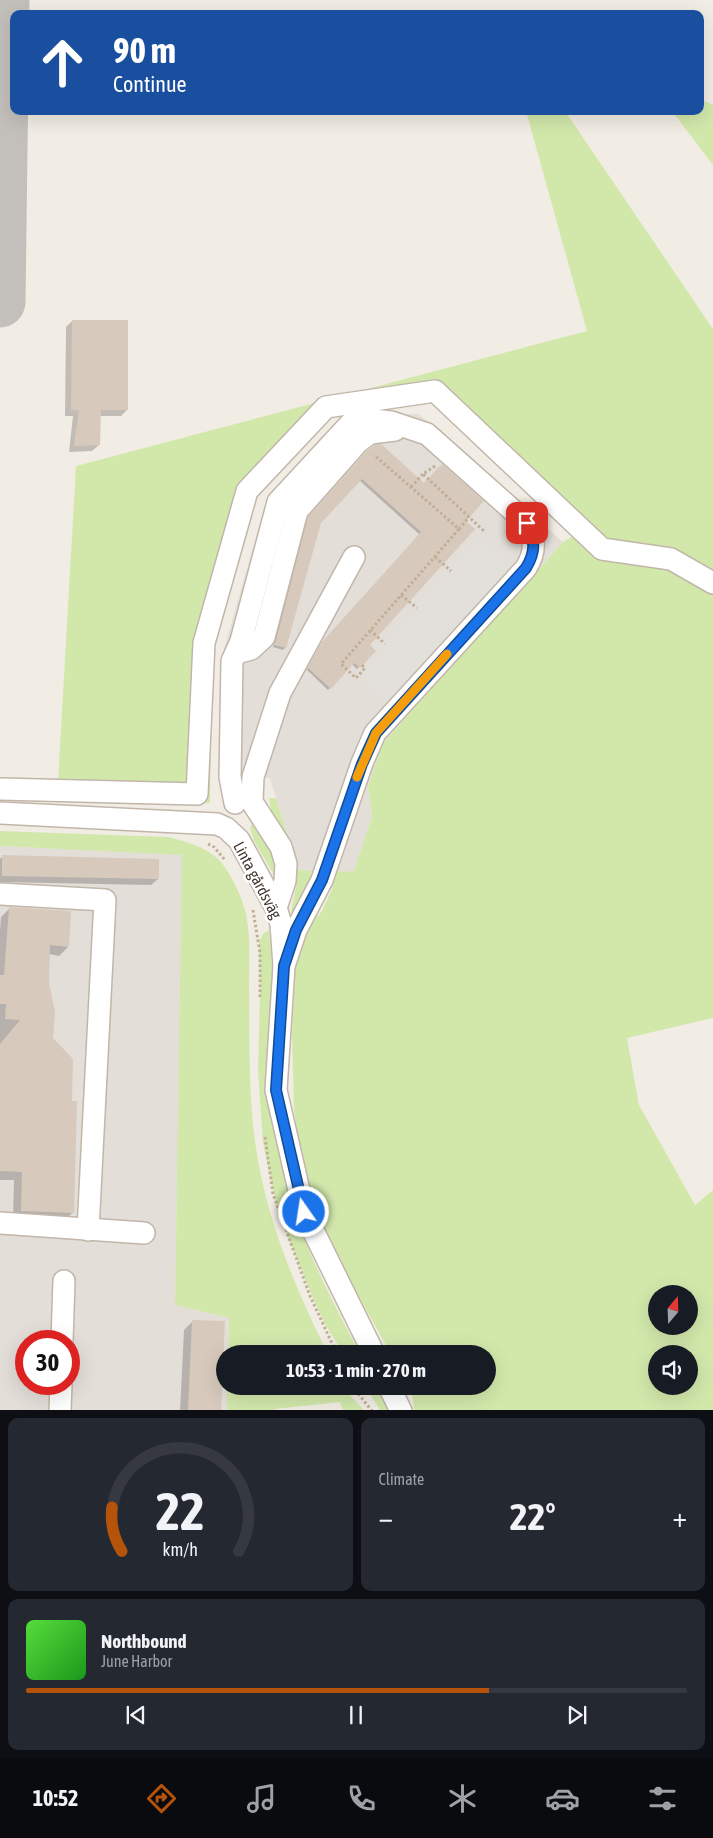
<!DOCTYPE html>
<meta charset="utf-8">
<style>
body{margin:0;font-family:"Asap Condensed",sans-serif;background:#242831;color:#f1f3f6;height:100vh;display:flex;flex-direction:column;font-size:19px;white-space:nowrap}
*{box-sizing:border-box;margin:0}
p{font-size:16px;color:#9ea1a6}
.icon{flex:none;width:28px;height:28px;fill:none;stroke:currentColor;stroke-width:2;stroke-linecap:round;stroke-linejoin:round}
.map{position:relative;height:1410px;overflow:hidden}
.details{display:flex;flex-direction:column;gap:8px;padding:8px;background:#0d0f14;flex:1}
.details>*{flex:none}
.top-card{position:absolute;left:10px;top:10px;width:694px;height:105px;border-radius:10px;box-shadow:0 5px 20px #0002;background:#1a4fa0;color:#fff;overflow:hidden}
.needle{width:32px;rotate:19deg}
.fabs{position:absolute;left:648px;top:1285px;display:grid;gap:10px}
.fabs a{display:grid;place-items:center;width:50px;height:50px;border-radius:50%;background:#171b24;box-shadow:0 5px 20px #0002;font-size:25px}
.speed{position:absolute;left:15px;top:1330px;display:flex;gap:10px;font-size:25px;font-weight:700;text-align:center}
.speed>*{display:grid;place-content:center;width:65px;height:65px;border-radius:50%;background:#171b24;box-shadow:0 5px 20px #0002;line-height:1}
.speed .limit{border:8px solid #d22;background:#fff;color:#111}
.pin{position:absolute;display:grid;place-items:center;width:42px;height:42px;color:#fff;margin:-21px;border-radius:10px;box-shadow:0 2px 8px #0006}
.me{position:absolute;width:55px;margin:-28px;rotate:347deg;stroke-linejoin:round;filter:drop-shadow(0 0 4px #0008)}
.turn{display:flex;align-items:center;gap:18px;height:105px;padding:0 20px;font-size:22px}
.turn .icon{width:65px;height:65px;stroke-width:2.5}
.turn b{display:block;font-size:35px;line-height:42px}
.big{font-size:38px;font-weight:700;line-height:1.1}
.details .card{flex:1;display:flex;flex-direction:column;justify-content:center;gap:8px;min-width:0;padding:0 18px;border-radius:10px;background:#242831}
.details .dial{align-items:center;gap:0}
.dial svg{height:130px;overflow:visible;fill:none;stroke:#363941;stroke-width:7;stroke-linecap:round;text-anchor:middle}
.dial text{fill:#f1f3f6;stroke:none}
.song{display:flex;align-items:center;gap:15px}
.cover{width:60px;height:60px;border-radius:8px;background:linear-gradient(135deg,hsl(110 70% 55%),hsl(120 70% 35%))}
.played{height:5px;border-radius:2px;background:linear-gradient(90deg,#b45309 70%,#363941 70%)}
.keys{display:flex;justify-content:space-around;direction:ltr}
.heat{display:flex;justify-content:space-between;align-items:center;font-size:28px;direction:ltr}
.details .tiles{flex:1;display:grid;gap:8px;grid-template-columns:1fr 1fr}
.card:last-child{grid-column:span 2}
.trip{position:absolute;left:216px;top:1345px;width:280px;height:50px;border-radius:25px;background:#171b24;box-shadow:0 5px 20px #0002;font-weight:700;line-height:50px;text-align:center}
.menu{display:flex;height:80px;justify-content:space-around;align-items:center;background:#090b0e;color:#9ea1a6}
.menu .icon{width:35px;height:35px}
.menu .selected{color:#b45309}
.menu b{font-size:22px;color:#f1f3f6}
.map>svg:first-child{display:block}
.industrial{fill:#e4ded9;fill-rule:evenodd}
.green{fill:#d2e8ab;fill-rule:evenodd}
.parking{fill:#e3e0dc}
.shadow{fill:#0003}
.lines{fill:none;stroke-linecap:round;stroke-linejoin:round}
.taxiway{stroke:#c3c0bc;stroke-width:51}
.building{fill:#d7cabc}
.minor-casing{stroke:#c1b6a9;stroke-width:24}
.path{stroke:#c0ae97;stroke-width:3;stroke-dasharray:2.5 2.5;stroke-linecap:butt}
.minor{stroke:#fff;stroke-width:21}
.route-casing{stroke:#114b97;stroke-width:12}
.route{stroke:#1a73e8;stroke-width:9}
.slow{stroke:#f59e0b;stroke-width:9}
.labels{text-anchor:middle;stroke-width:5;stroke-linejoin:round;paint-order:stroke}
.street-label{font-size:16px;fill:#443c34;stroke:#fff}
</style>
<div class="map">
<svg width="713" height="1411" viewBox="0 0 713 1411">
<rect width="100%" height="100%" fill="#f2ede4"/>
<!-- industrial -->
<g class="industrial">
<path d="M346,414H419L563,542L383,743L368,786L372,817L354,872H336L332,889L312,871L298,870L270,778L220,776L224,649L266,502Z"/>
<path d="M0,846L183,854L175,1305L229,1318L228,1354H225V1386H227V1410L0,1411ZM26,1341H69V1384H26Z"/>
</g>
<!-- green -->
<g class="green">
<path d="M700,99L713,105V165L672,111H700Z"/>
<path d="M526,111H565L713,329V1018L627,1038L639,1105L695,1205L713,1190V1410H414L412,1393L408,1386H488V1354H391L348,1278L318,1213L299,1148L294,1109L292,1035L295,966L307,929L322,911L332,889L336,872L354,871L372,817L368,786L383,743L563,542L573,536L428,399L338,404L253,495L212,646L210,803L57,799L76,466L587,331ZM656,1294H689V1326H656ZM656,1354H689V1386H656Z"/>
<path d="M269,798H276L298,870L312,871L307,890L293,915L291,911L297,882L295,872L271,810Z"/>
<path d="M252,824H255C268,840 278,859 277,880L254,841L250,828Z"/>
<path d="M0,831L168,837C187,842 205,846 219,860C230,871 243,899 246,914C251,938 249,965 249,989C250,1042 248,1095 256,1148C267,1220 295,1288 328,1354H228L229,1318L175,1305L182,855L0,846Z"/>
<path d="M269,930L273,976L275,1127C280,1158 286,1188 296,1217C313,1265 337,1310 360,1354H344L326,1326L315,1303L278,1212L263,1143L258,1070L260,993L259,942L263,934Z"/>
<path d="M227,1386H344L347,1392L364,1410H343L340,1402L275,1409L274,1410H227Z"/>
<path d="M365,1386H377L390,1410H380Z"/>
</g>
<!-- parking -->
<path class="parking" d="M480,536L514,568L389,705L359,677L384,650L380,646Z"/>
<!-- shadow -->
<g class="shadow">
<path d="M72,321L127,410L121,416H100L99,445L92,451L69,452L73,416H65L66,327Z"/>
<path d="M365,455L464,521L368,645L374,651L357,669L352,664L328,690L307,670L320,646L420,535L359,480L320,523L285,648L283,650L273,647L307,520Z"/>
<path d="M3,856L158,879L151,885L0,882V859Z"/>
<path d="M10,908L68,947L59,956L49,954L48,984L52,1039L73,1212L64,1221L13,1220L14,1180H0V930L1,917Z"/>
<path d="M193,1321L220,1411H180L184,1330Z"/>
</g>
<g class="lines">
<!-- taxiway -->
<path class="taxiway" d="M0,302L4,0"/>
</g>
<!-- building -->
<g class="building">
<path d="M72,320H128V410H101L100,445L74,446L79,410H71Z"/>
<path d="M381,444L424,483L442,464L484,501L466,521L475,529L370,645L376,651L360,668L354,663L331,689L308,668L322,642L421,532L362,479L321,523L286,648L274,645L276,640L308,517L367,451L375,445Z"/>
<path d="M2,855L159,859V879L2,876Z"/>
<path d="M9,907L71,911L69,947L50,945L49,983L55,1012L53,1038L73,1059L72,1101H77L74,1213L21,1211L22,1172L0,1171V1044L20,1020L5,1019L6,1004H0V975H4Z"/>
<path d="M192,1320L225,1321L221,1411H188Z"/>
</g>
<g class="lines">
<!-- minor casing -->
<g class="minor-casing">
<g id="minor">
<path d="M236,653L251,649L264,637L297,511L358,442L370,433L395,430"/>
<path d="M0,789L197,794L204,643L247,491L326,407L435,391L602,549L671,559L713,583"/>
<path d="M235,803L230,777L232,661L241,641L278,502L352,422L373,420L391,422L427,434L527,523C535,541 536,551 526,568L375,733L362,763L322,880L296,930L284,966"/>
<path d="M0,813L217,824L226,828L239,840L276,908L281,924L284,966L276,1090L304,1212L374,1354"/>
<path d="M0,894L105,900L88,1230"/>
<path d="M276,908L285,881L286,864L281,847L252,802L253,777L280,693L354,557"/>
<path d="M0,1223L144,1233"/>
<path d="M62,1341L64,1281"/>
<path d="M389,1386L401,1411"/>
<path d="M60,1411L61,1384"/>
</g>
</g>
<!-- path -->
<g class="path">
<path d="M435,466L423,474L485,532"/>
<path d="M411,487L423,474"/>
<path d="M459,529L469,517"/>
<path d="M435,557L451,571"/>
<path d="M401,595L417,608"/>
<path d="M370,630L385,644"/>
<path d="M362,665L365,668L356,678L341,664L459,529L374,455"/>
<path d="M208,844L214,847L225,860"/>
<path d="M253,910L260,953V999"/>
<path d="M265,1137L273,1194L310,1296L337,1354"/>
<path d="M352,1386L372,1411"/>
</g>
<!-- minor -->
<use href="#minor" class="minor"/>
</g>
<g class="lines">
<!-- route casing -->
<g class="route-casing">
<path id="route" d="M304,1212L276,1090L284,966L296,930L322,880L362,764L376,733L526,568C536,551 535,541 527,523"/>
</g>
<!-- route -->
<use href="#route" class="route"/>
<!-- slow -->
<path class="slow" d="M357,777L376,733L447,654"/>
</g>
<g class="labels">
<!-- street labels -->
<g class="street-label">
<text transform="translate(258 880) rotate(62)" y="6">Linta gårdsväg</text>
</g>
</g>
</svg>
<div class="fabs">
<a><svg class="needle" viewBox="-14 -14 28 28"><path d="M0-13l5 13h-10z" fill="#e53935"/><path d="M0 13l5-13h-10z" fill="#9ea1a6"/></svg></a>
<a><svg class="icon" aria-label="sound" viewBox="0 0 24 24"><path d="M4 9h4l5-4v14l-5-4H4zM17 9q2 3 0 6"/></svg></a>
</div>
<div class="speed"><div class="limit">30</div></div>
<div class="pin" style="left:527px;top:523px;background:#d93025"><svg class="icon" aria-label="arrive" viewBox="0 0 24 24"><path d="M6 21V4h12l-3 4 3 4H6"/></svg></div>
<svg class="me" style="left:304px;top:1212px" viewBox="-20 -20 40 40"><circle r="17" fill="#1a73e8" stroke="#fff" stroke-width="3"/><path d="M0-11L8 9 0 5-8 9z" fill="#fff"/></svg>
<div class="trip">10:53 · 1 min · 270 m</div>
<div class="top-card">
<div class="turn"><svg class="icon" aria-label="ahead" viewBox="0 0 24 24"><path d="M12 20V5M6 11l6-6 6 6"/></svg><div><b>90 m</b>Continue</div></div>
</div>
</div>
<section class="details">
<div class="tiles">
<div class="card dial"><svg viewBox="0 0 100 80">
<path d="M14 69A42 42 0 1 1 86 69"/>
<path d="M14 69A42 42 0 0 1 8 42" stroke="#b45309"/>
<text x="50" y="56" font-size="32" font-weight="700">22</text>
<text x="50" y="72" font-size="11">km/h</text>
</svg></div>
<div class="card"><p>Climate</p>
<div class="heat"><a>−</a><b class="big">22°</b><a>+</a></div>
</div>
<div class="card">
<div class="song"><i class="cover"></i><div><b>Northbound</b><p>June Harbor</p></div></div>
<div class="played"></div>
<div class="keys"><svg class="icon" aria-label="previous" viewBox="0 0 24 24"><path d="M18 5L8 12l10 7zM5 5v14"/></svg><svg class="icon" aria-label="pause" viewBox="0 0 24 24"><path d="M8 5v14M16 5v14"/></svg><svg class="icon" aria-label="next" viewBox="0 0 24 24"><path d="M6 5l10 7-10 7zM19 5v14"/></svg></div>
</div>
</div>
</section>
<nav class="menu">
<b>10:52</b>
<svg class="icon selected" aria-label="directions" viewBox="0 0 24 24"><path d="M12 3l9 9-9 9-9-9zM9 14v-3h6M13 9l2 2-2 2"/></svg>
<svg class="icon" aria-label="music" viewBox="0 0 24 24"><path d="M9 18V5l10-2v13"/><circle cx="6" cy="18" r="3"/><circle cx="16" cy="16" r="3"/></svg>
<svg class="icon" aria-label="phone" viewBox="0 0 24 24"><path d="M5 4h4l2 5-3 2q2 4 5 5l2-3 5 2v4C11 20 4 13 5 4z"/></svg>
<svg class="icon" aria-label="climate" viewBox="0 0 24 24"><path d="M12 3v18M4 7l16 10M4 17L20 7"/></svg>
<svg class="icon" aria-label="car" viewBox="0 0 24 24"><path d="M5 17H2v-5l4-1 3-4h7l3 4 3 1v5h-3M9 17h6M6 11h13"/><circle cx="7" cy="17" r="2"/><circle cx="17" cy="17" r="2"/></svg>
<svg class="icon" aria-label="filters" viewBox="0 0 24 24"><path d="M4 7h16M4 17h16"/><circle cx="9" cy="7" r="2"/><circle cx="15" cy="17" r="2"/></svg>
</nav>
